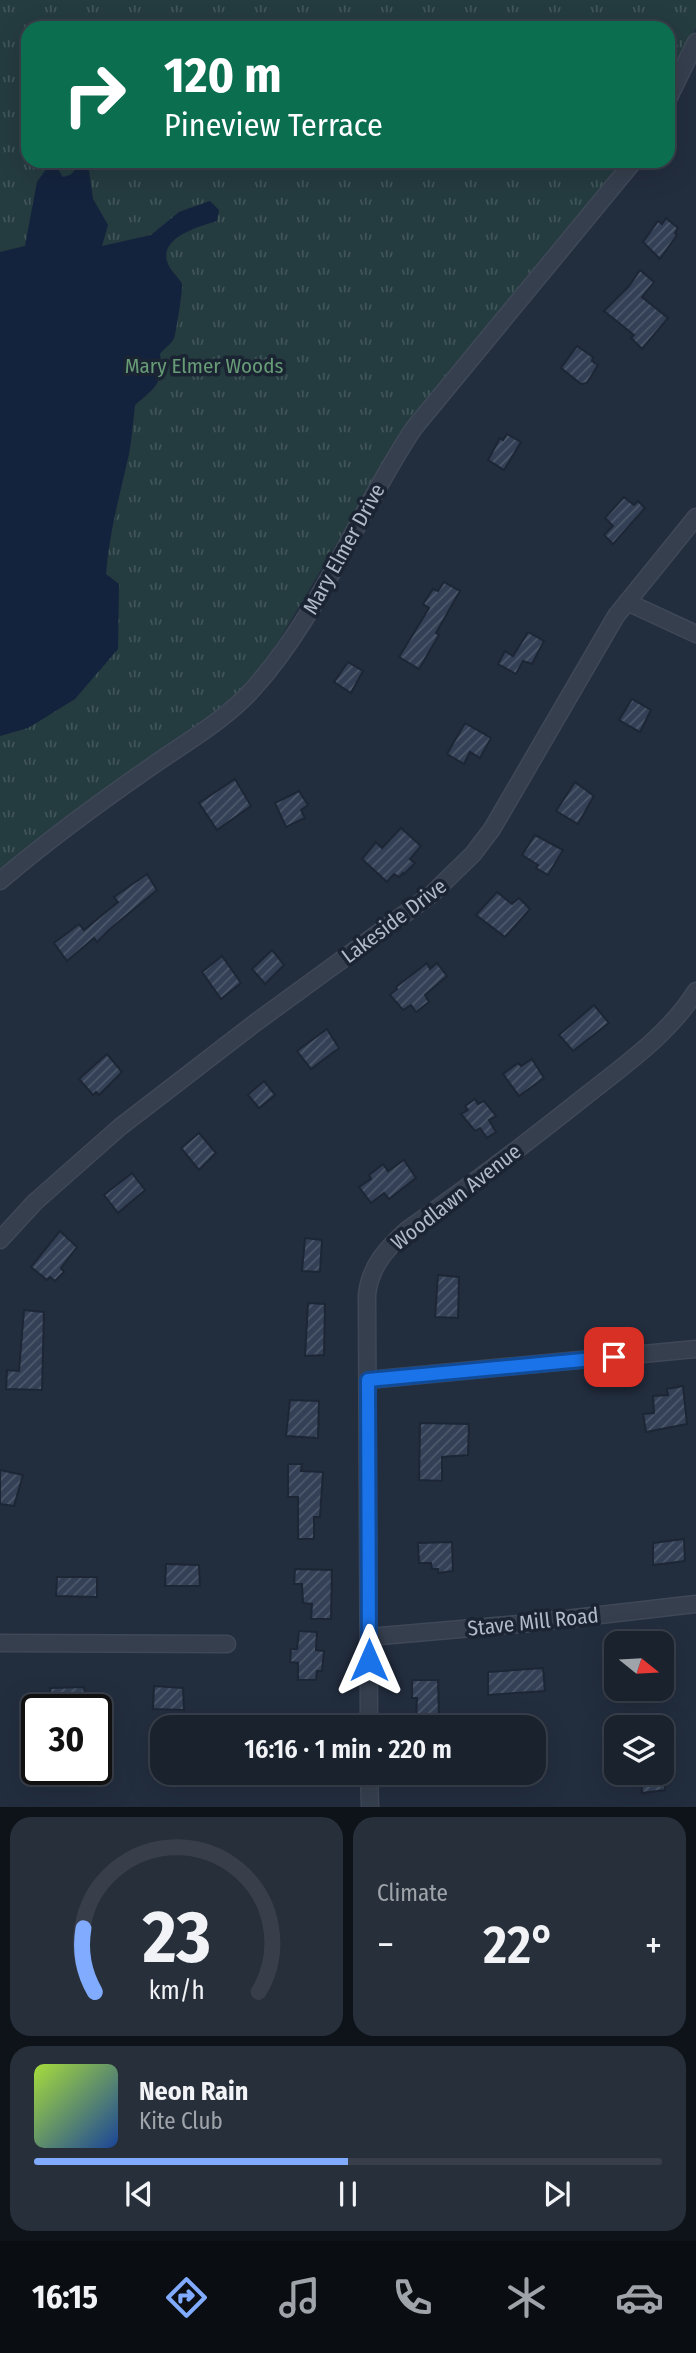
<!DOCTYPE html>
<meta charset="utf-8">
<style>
body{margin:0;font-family:"Fira Sans Condensed",sans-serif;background:#272f3a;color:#f1f3f6;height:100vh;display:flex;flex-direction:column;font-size:26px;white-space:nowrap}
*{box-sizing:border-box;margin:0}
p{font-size:23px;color:#9fa4aa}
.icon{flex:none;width:38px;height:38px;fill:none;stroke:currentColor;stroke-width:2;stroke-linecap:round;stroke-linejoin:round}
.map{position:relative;height:1807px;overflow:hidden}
.sheet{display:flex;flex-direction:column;gap:10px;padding:10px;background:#0e1319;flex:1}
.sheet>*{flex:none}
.guide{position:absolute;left:21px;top:21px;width:654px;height:147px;border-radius:21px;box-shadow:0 7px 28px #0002,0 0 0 2px #383f4a;background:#0b6e4f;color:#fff;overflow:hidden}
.needle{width:46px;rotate:108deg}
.tools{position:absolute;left:604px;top:1631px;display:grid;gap:14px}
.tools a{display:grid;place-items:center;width:70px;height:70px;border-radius:14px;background:#1a222e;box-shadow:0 7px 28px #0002,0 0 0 2px #383f4a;font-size:35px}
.speed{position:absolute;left:21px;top:1694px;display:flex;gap:14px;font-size:35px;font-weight:700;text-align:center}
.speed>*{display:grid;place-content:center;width:91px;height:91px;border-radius:50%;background:#1a222e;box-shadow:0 7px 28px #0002,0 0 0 2px #383f4a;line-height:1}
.speed .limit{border:4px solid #111;border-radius:10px;background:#fff;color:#111}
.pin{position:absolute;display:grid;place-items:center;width:60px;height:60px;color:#fff;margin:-30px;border-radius:14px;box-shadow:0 4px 10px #0006}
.me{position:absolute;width:77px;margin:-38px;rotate:0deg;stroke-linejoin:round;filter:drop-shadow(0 0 5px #0008)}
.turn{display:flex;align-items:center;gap:24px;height:147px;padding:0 28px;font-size:32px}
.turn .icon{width:91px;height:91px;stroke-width:2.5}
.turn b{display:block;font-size:49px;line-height:60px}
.big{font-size:52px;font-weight:600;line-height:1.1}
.sheet .tile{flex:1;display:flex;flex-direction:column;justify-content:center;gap:10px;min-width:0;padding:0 24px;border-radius:21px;background:#272f3a}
.sheet .dial{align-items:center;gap:0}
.dial svg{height:182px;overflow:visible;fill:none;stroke:#383f4a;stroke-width:7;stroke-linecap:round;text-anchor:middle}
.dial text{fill:#f1f3f6;stroke:none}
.song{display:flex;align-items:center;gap:21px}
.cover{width:84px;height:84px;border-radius:10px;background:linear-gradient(135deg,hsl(80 70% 55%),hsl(220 70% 35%))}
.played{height:7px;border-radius:4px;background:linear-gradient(90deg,#81abff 50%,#383f4a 50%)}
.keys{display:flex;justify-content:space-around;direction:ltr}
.heat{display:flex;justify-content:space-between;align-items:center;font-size:38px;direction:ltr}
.sheet .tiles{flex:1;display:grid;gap:10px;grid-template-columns:1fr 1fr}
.tile:last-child{grid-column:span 2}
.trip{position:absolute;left:150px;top:1715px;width:396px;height:70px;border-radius:21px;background:#1a222e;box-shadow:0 7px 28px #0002,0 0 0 2px #383f4a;font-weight:600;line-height:70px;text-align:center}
.menu{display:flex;height:112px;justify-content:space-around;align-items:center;background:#0a0e12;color:#9fa4aa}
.menu .icon{width:49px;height:49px}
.menu .selected{color:#81abff}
.menu b{font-size:32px;color:#f1f3f6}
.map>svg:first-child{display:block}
.park{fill:url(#park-tufts)}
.water{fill:#14233d}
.building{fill:url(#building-hatch);stroke:#1d2635;stroke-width:2}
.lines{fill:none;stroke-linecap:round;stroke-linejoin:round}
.minor-casing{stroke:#3f4857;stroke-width:19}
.minor{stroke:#363f4e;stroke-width:16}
.route-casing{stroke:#114b97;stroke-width:18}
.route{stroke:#1a73e8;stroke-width:12}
.labels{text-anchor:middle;stroke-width:7;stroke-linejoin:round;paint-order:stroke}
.park-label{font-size:21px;fill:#679c76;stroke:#1b2433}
.street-label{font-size:21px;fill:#b2baca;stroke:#1b2433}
</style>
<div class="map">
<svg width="696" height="1807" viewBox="0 0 696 1807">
<defs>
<pattern id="park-tufts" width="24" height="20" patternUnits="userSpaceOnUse" patternTransform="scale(1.75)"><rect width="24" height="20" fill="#243b3f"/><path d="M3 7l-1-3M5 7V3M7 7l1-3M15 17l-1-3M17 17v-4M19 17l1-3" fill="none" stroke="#415559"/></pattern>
<pattern id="building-hatch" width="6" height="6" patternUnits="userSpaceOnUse" patternTransform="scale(1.75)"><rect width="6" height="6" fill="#334055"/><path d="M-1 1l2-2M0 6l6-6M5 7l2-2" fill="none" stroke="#4e5a6c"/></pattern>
</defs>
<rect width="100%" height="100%" fill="#222d3e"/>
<!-- park -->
<path class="park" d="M0,0H696V28L669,78L668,28H28V161H620L604,184L412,417L266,662L234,697L184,735L111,784L0,873Z"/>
<!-- water -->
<path class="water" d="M52,161H62L59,171L63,177L70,175L84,161L89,171L93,199L108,225L102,246L151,235L179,212L210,201L219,210L217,221C200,226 160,237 167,261C169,270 178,276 182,284C183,287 176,334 174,338C172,343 164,349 160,354C164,383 156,387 135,405C133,421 132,438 129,454C120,494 109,533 106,574L119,584L118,649L75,699L28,728L0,736V252L25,246L37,182Z"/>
<!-- building -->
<g class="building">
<path d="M666,218L678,228L675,233L677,235L660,259L643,242L658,221L662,224Z"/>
<path d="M640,270L654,282L642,297L668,318L642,349L631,338L634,335L604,311L629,286Z"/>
<path d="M577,346L593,357L592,361L598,365L587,383L581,384L561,368Z"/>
<path d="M507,434L521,442L504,470L488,460L500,438L503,440Z"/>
<path d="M624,497L634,505L638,501L645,508L613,544L604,535L613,526L605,518Z"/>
<path d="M444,582L460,591L436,633L439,635L419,669L399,657L429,608L423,604L433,589L438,591Z"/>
<path d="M528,632L544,641L532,664L523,661L516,674L498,664L505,651L513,656Z"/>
<path d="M348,662L363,671L351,693L334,682Z"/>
<path d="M632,699L651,710L640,732L619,720Z"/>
<path d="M465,723L491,738L480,758L470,752L464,764L447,754Z"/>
<path d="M235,779L251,806L217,830L199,803Z"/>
<path d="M575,782L594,796L578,824L556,811Z"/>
<path d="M299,791L308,805L301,810L305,818L286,827L275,803Z"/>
<path d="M401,828L421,846L410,859L415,863L404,874L403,873L399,877L394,874L387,882L362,859L376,842L382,848Z"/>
<path d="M535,835L563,850L548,875L536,868L538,865L522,855Z"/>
<path d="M147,874L157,890L110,929L97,942L94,938L67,961L54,943L79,924L84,930L118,902L114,897Z"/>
<path d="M497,892L512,904L519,898L530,909L505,937L476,915Z"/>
<path d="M272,950L284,965L265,984L252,969Z"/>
<path d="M222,956L241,983L221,999L202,972Z"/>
<path d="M427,963L430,969L437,963L447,976L425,995L429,1002L416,1012L411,1005L403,1010L390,995L397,989L396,987Z"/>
<path d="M594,1005L609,1023L573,1051L559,1035Z"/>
<path d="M327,1029L339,1048L311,1069L297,1051Z"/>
<path d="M107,1054L122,1072L99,1095L96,1092L93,1095L79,1079Z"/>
<path d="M532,1059L544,1078L519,1096L503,1074L518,1063L521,1066Z"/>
<path d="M264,1081L275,1095L259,1108L248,1095Z"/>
<path d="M475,1099L478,1104L484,1101L496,1116L489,1120L496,1132L487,1138L480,1128L475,1131L461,1114L468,1110L465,1106Z"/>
<path d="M199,1133L216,1153L199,1170L181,1148Z"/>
<path d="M404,1160L416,1178L389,1199L384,1193L371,1203L359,1187L371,1179L369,1175L383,1164L388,1171Z"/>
<path d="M132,1173L145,1190L118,1213L104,1195Z"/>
<path d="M60,1231L77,1247L61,1268L64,1272L55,1281L50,1277L47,1280L31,1267Z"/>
<path d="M305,1238L322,1240L320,1272L302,1271Z"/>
<path d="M438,1275L459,1277L458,1318L435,1317Z"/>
<path d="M308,1303L325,1304L324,1355L305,1356Z"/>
<path d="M24,1310L44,1312L42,1390L6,1389L7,1370L19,1371Z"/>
<path d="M683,1386L687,1424L646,1432L643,1414L654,1413L653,1396L668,1395L667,1389Z"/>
<path d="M290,1400L319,1401L318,1438L286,1436Z"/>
<path d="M420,1423L469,1424L468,1455L442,1457V1481L419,1480Z"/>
<path d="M288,1464H302L301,1471L323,1472L320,1517H314V1539H298V1497H288Z"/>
<path d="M0,1470L23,1475L14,1506L0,1504Z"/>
<path d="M684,1539L685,1561L653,1565V1543Z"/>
<path d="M452,1542L453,1571L438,1573V1569H432L431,1563H419L418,1543Z"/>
<path d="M166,1564L199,1565L200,1586H165Z"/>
<path d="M295,1569L332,1570L331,1619H311L312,1604L303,1603L302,1584H294Z"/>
<path d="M57,1577H97V1597L56,1596Z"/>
<path d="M299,1631L317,1632L316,1650L324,1651L322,1671H317L316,1680H298V1663L290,1662L291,1649H297Z"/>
<path d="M543,1668L545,1691L488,1695V1672Z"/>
<path d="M412,1680H438L439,1717H416L417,1698H412Z"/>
<path d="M154,1686L183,1688L184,1710L153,1709Z"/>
<path d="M84,1687L86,1704L70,1705V1710H51L50,1688Z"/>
<path d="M641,1773H665V1790L642,1793Z"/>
</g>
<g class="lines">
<!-- minor casing -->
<g class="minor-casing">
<g id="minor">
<path d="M668,99L696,42"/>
<path d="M627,602L696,634"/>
<path d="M0,881C48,840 100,802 152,766C186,742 225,720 253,689C322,612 357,513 414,428L634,161"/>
<path d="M0,1240L35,1202L120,1127L255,1023L432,894L473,854L492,829L616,616L696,517"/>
<path d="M368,1380L696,1349"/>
<path d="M369,1637L531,1623L696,1604"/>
<path d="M0,1643L227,1644"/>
<path d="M369,1727L367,1295C370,1266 387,1248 407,1230C469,1187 529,1141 588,1094C626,1064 670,1033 696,991"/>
<path d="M369,1773L370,1807"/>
</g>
</g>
<!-- minor -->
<use href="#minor" class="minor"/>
</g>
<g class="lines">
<!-- route casing -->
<g class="route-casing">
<path id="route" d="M369,1660L368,1380L614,1357"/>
</g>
<!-- route -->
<use href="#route" class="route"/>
</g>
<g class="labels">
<!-- park labels -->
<g class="park-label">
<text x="204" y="373">Mary Elmer Woods</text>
</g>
<!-- street labels -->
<g class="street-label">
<text transform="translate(344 549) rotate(-61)" y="7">Mary Elmer Drive</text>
<text transform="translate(394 921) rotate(-37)" y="7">Lakeside Drive</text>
<text transform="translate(456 1197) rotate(-38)" y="7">Woodlawn Avenue</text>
<text transform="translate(533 1622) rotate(-6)" y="7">Stave Mill Road</text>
</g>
</g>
</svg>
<div class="tools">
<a><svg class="needle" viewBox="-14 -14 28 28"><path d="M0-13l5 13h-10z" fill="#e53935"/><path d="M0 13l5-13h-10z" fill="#9fa4aa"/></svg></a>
<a><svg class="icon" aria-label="layers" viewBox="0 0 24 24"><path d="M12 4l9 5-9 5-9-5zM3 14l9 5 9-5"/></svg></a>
</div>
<div class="speed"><div class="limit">30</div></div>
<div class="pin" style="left:614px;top:1357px;background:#d93025"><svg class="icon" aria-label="arrive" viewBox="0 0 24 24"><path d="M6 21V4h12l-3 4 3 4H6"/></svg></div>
<svg class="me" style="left:369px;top:1660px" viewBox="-20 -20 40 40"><path d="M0-17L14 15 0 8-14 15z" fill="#1a73e8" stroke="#fff" stroke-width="4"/></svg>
<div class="trip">16:16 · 1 min · 220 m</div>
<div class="guide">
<div class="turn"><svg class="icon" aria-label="right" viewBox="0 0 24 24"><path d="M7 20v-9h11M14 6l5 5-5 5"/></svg><div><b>120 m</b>Pineview Terrace</div></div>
</div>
</div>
<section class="sheet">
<div class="tiles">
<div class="tile dial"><svg viewBox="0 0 100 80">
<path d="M14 69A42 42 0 1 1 86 69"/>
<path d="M14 69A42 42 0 0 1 9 41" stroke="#81abff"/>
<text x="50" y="56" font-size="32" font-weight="700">23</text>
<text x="50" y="72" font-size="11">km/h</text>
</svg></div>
<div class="tile"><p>Climate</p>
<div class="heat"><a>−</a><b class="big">22°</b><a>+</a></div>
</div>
<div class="tile">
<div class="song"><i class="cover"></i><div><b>Neon Rain</b><p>Kite Club</p></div></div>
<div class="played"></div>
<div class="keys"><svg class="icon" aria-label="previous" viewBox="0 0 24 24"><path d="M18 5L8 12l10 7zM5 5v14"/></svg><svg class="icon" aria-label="pause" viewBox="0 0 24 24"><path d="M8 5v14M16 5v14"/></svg><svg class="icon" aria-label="next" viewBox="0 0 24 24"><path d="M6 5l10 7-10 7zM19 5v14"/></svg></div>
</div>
</div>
</section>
<nav class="menu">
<b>16:15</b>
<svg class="icon selected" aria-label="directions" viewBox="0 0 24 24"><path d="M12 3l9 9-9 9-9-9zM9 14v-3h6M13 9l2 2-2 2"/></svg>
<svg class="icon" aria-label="music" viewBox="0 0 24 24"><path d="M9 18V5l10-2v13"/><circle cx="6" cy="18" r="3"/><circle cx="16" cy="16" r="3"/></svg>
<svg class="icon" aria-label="phone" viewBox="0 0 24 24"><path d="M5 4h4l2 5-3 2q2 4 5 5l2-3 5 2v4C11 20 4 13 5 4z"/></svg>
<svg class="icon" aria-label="climate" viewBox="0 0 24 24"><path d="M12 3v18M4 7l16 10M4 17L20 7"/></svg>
<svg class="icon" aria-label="car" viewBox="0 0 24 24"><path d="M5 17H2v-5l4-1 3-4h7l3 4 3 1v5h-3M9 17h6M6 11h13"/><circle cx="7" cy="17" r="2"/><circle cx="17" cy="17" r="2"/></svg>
</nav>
